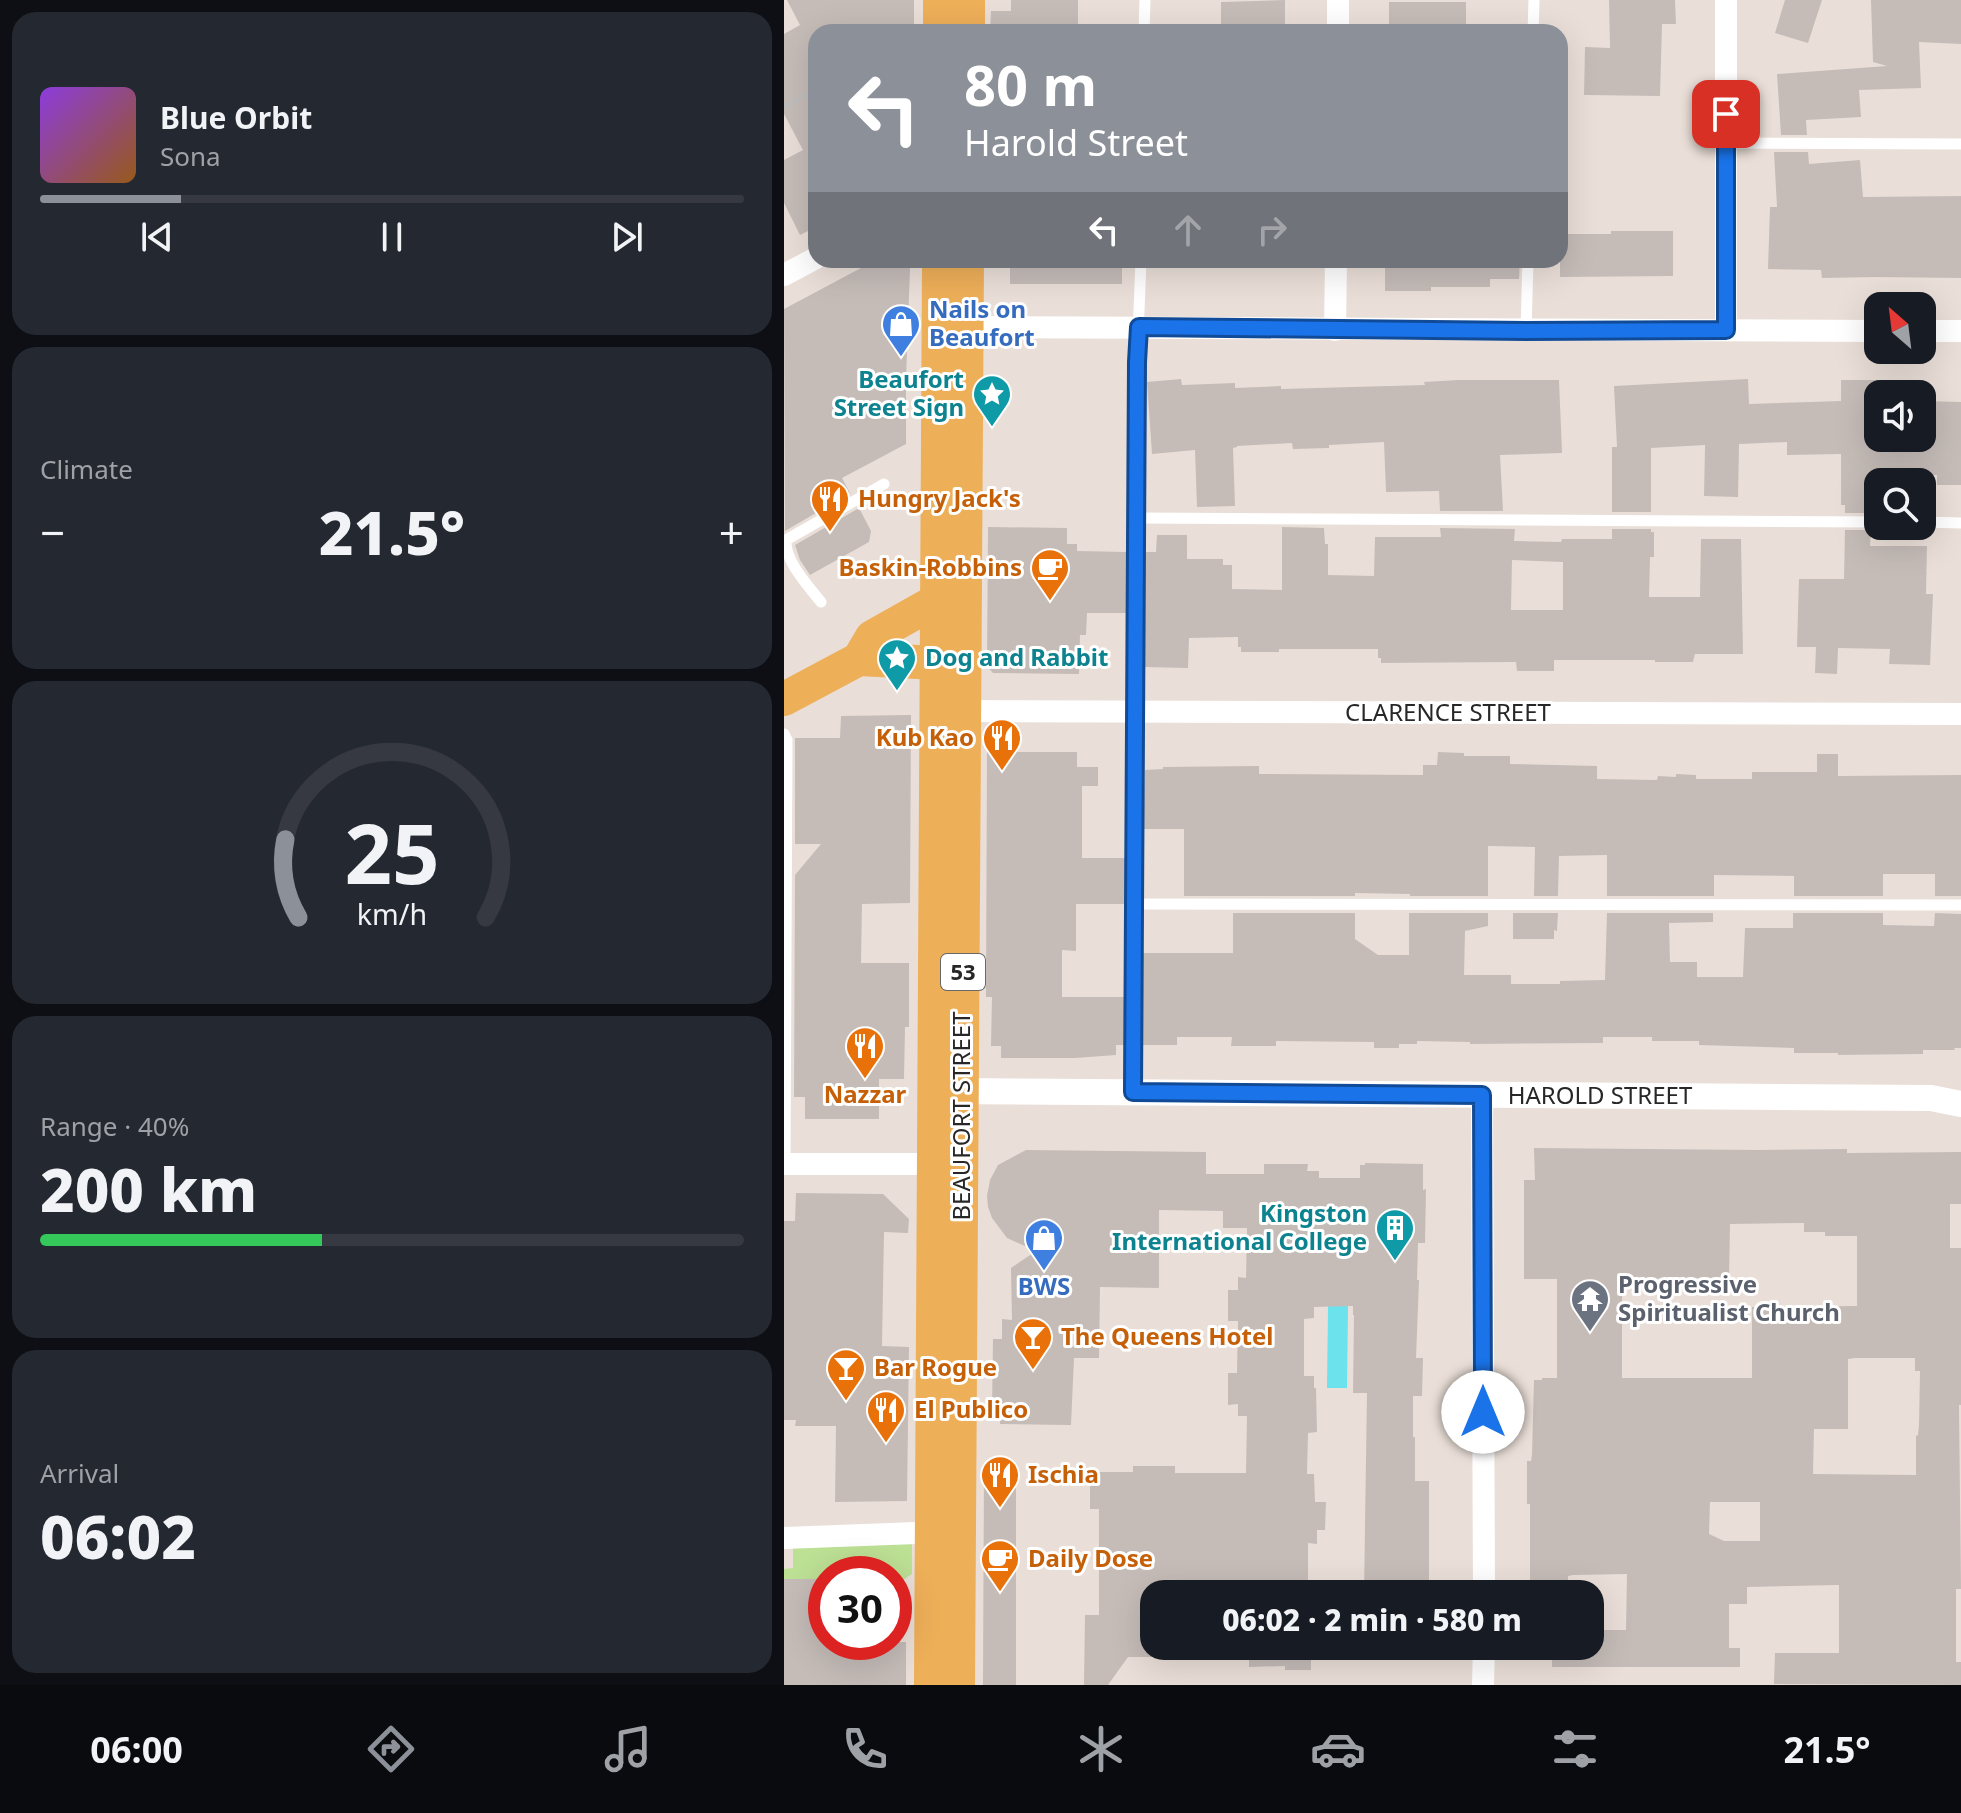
<!DOCTYPE html>
<meta charset="utf-8">
<style>
body{margin:0;font-family:"Noto Sans",sans-serif;background:#242831;color:#f1f3f6;height:100vh;display:flex;flex-direction:column;font-size:30px;white-space:nowrap}
*{box-sizing:border-box;margin:0}
p{font-size:26px;color:#9ea1a6}
.icon{flex:none;width:44px;height:44px;fill:none;stroke:currentColor;stroke-width:2;stroke-linecap:round;stroke-linejoin:round}
.map{position:relative;flex:1;overflow:hidden}
.panel{display:flex;flex-direction:column;gap:12px;padding:12px;background:#0d0f14;width:784px}
.panel>*{flex:none}
.top-card{position:absolute;left:24px;top:24px;width:760px;height:244px;border-radius:24px;box-shadow:0 8px 32px #0002;background:#8c9099;color:#fff;overflow:hidden}
.needle{width:52px;rotate:332deg}
.fabs{position:absolute;left:1080px;top:292px;display:grid;gap:16px}
.fabs a{display:grid;place-items:center;width:72px;height:72px;border-radius:16px;background:#171b24;box-shadow:0 8px 32px #0002;font-size:40px}
.speed{position:absolute;left:24px;top:1556px;display:flex;gap:16px;font-size:40px;font-weight:700;text-align:center}
.speed>*{display:grid;place-content:center;width:104px;height:104px;border-radius:50%;background:#171b24;box-shadow:0 8px 32px #0002;line-height:1}
.speed .limit{border:12px solid #d22;background:#fff;color:#111}
.pin{position:absolute;display:grid;place-items:center;width:68px;height:68px;color:#fff;margin:-34px;border-radius:16px;box-shadow:0 4px 12px #0006}
.me{position:absolute;width:88px;margin:-44px;rotate:0deg;stroke-linejoin:round;filter:drop-shadow(0 0 6px #0008)}
.turn{display:flex;align-items:center;gap:28px;height:168px;padding:0 24px;font-size:36px}
.turn .icon{width:104px;height:104px;stroke-width:2.5}
.turn b{display:block;font-size:56px;line-height:68px}
.lanes{display:flex;align-items:center;height:76px;padding:0 24px;background:#0003;justify-content:center;gap:40px;direction:ltr}
.lanes .off{opacity:.35}
.big{font-size:60px;font-weight:800;line-height:1.1}
.panel .card{flex:1;display:flex;flex-direction:column;justify-content:center;gap:12px;min-width:0;padding:0 28px;border-radius:24px;background:#242831}
.panel .dial{align-items:center;gap:0}
.dial svg{height:208px;overflow:visible;fill:none;stroke:#363941;stroke-width:7;stroke-linecap:round;text-anchor:middle}
.dial text{fill:#f1f3f6;stroke:none}
.song{display:flex;align-items:center;gap:24px}
.cover{width:96px;height:96px;border-radius:12px;background:linear-gradient(135deg,hsl(270 70% 55%),hsl(30 70% 35%))}
.played{height:8px;border-radius:4px;background:linear-gradient(90deg,#8c9099 20%,#363941 20%)}
.keys{display:flex;justify-content:space-around;direction:ltr}
.heat{display:flex;justify-content:space-between;align-items:center;font-size:44px;direction:ltr}
.charge{height:12px;border-radius:6px;background:linear-gradient(90deg,#34c759 40%,#363941 0)}
.trip{position:absolute;left:356px;top:1580px;width:464px;height:80px;border-radius:24px;background:#171b24;box-shadow:0 8px 32px #0002;font-weight:800;line-height:80px;text-align:center}
.dock{display:flex;height:128px;justify-content:space-around;align-items:center;background:#090b0e;color:#9ea1a6}
.dock .icon{width:56px;height:56px}
.dock .current{color:#8c9099}
.dock b{font-size:36px;color:#f1f3f6}
main{display:flex;flex:1;min-height:0}
.map>svg:first-child{display:block}
.green{fill:#bce094}
.water{fill:#6be2ec}
.building{fill:#c5bcb8;fill-rule:evenodd}
.lines{fill:none;stroke-linecap:round;stroke-linejoin:round}
.path{stroke:#bebebe;stroke-width:5;stroke-dasharray:6 4;stroke-linecap:butt}
.service{stroke:#fff;stroke-width:11}
.minor{stroke:#fff;stroke-width:22}
.tertiary{stroke:#fff;stroke-width:26}
.primary{stroke:#eeaf59;stroke-width:34}
.route-casing{stroke:#114b97;stroke-width:20}
.route{stroke:#1a73e8;stroke-width:14}
.labels{text-anchor:middle;stroke-width:6;stroke-linejoin:round;paint-order:stroke}
.shield{fill:#fff;stroke:#686868;stroke-width:2}
.shield-label{font-size:22px;font-weight:bold;fill:#272727}
.shop-label{font-size:24px;font-weight:bold;fill:#366cbe;stroke:#fff;text-anchor:start}
.culture-label{font-size:24px;font-weight:bold;fill:#0d838f;stroke:#fff;text-anchor:end}
.food-label{font-size:24px;font-weight:bold;fill:#c56008;stroke:#fff;text-anchor:start}
.street-label{font-size:24px;fill:#272727;stroke:#fff}
.worship-label{font-size:24px;font-weight:bold;fill:#5b616d;stroke:#fff;text-anchor:start}
</style>
<main>
<section class="panel">
<div class="card">
<div class="song"><i class="cover"></i><div><b>Blue Orbit</b><p>Sona</p></div></div>
<div class="played"></div>
<div class="keys"><svg class="icon" aria-label="previous" viewBox="0 0 24 24"><path d="M18 5L8 12l10 7zM5 5v14"/></svg><svg class="icon" aria-label="pause" viewBox="0 0 24 24"><path d="M8 5v14M16 5v14"/></svg><svg class="icon" aria-label="next" viewBox="0 0 24 24"><path d="M6 5l10 7-10 7zM19 5v14"/></svg></div>
</div>
<div class="card"><p>Climate</p>
<div class="heat"><a>−</a><b class="big">21.5°</b><a>+</a></div>
</div>
<div class="card dial"><svg viewBox="0 0 100 80">
<path d="M14 69A42 42 0 1 1 86 69"/>
<path d="M14 69A42 42 0 0 1 9 39" stroke="#8c9099"/>
<text x="50" y="56" font-size="32" font-weight="700">25</text>
<text x="50" y="72" font-size="11">km/h</text>
</svg></div>
<div class="card"><p>Range · 40%</p><b class="big">200 km</b><div class="charge"></div></div>
<div class="card"><p>Arrival</p><b class="big">06:02</b></div>
</section>
<div class="map">
<svg width="1177" height="1685" viewBox="0 0 1177 1685">
<rect width="100%" height="100%" fill="#eadfd8"/>
<!-- green -->
<path class="green" d="M128,1539V1574L119,1580H110V1574H42V1579H0V1569L9,1568V1544Z"/>
<!-- water -->
<path class="water" d="M544,1306H564L563,1388H543Z"/>
<!-- building -->
<g class="building">
<path d="M3,0H130V32H32V227L16,235L0,203V160L19,150L0,114V34L16,25Z"/>
<path d="M227,0H294V32H206L207,11H227Z"/>
<path d="M501,0V32H437V2Z"/>
<path d="M825,0H891L892,24H878L876,96L800,95L801,47L826,48Z"/>
<path d="M1001,0H1038L1024,43L991,33Z"/>
<path d="M1087,0H1177V44L1135,42L1137,88L1075,90L1077,117L1022,120L1023,135H997L993,74L1103,66L1089,62Z"/>
<rect x="605" y="2" width="77" height="30"/>
<path d="M990,152H1024L1025,164L1076,160L1079,197L1177,196V278L1092,277L1038,278L1037,270L984,269L986,207H993Z"/>
<path d="M827,231H889V276L776,277V234H827Z"/>
<path d="M92,260H124L126,269L122,379V444L58,478L66,493L1,531L0,309Z"/>
<rect x="226" y="260" width="112" height="24"/>
<path d="M608,260H736L735,279H706V287H647V291H601V267H608Z"/>
<path d="M397,379L398,385L451,383V388L497,386V389L641,385L640,382L674,380H775L778,453L716,455L719,511H656L655,491L602,492L600,442L545,445V448L509,449L508,443L453,446V447L449,448L451,506L413,507L411,450L368,454L363,382Z"/>
<path d="M964,379L965,404L1057,401V380H1094V438H1138V401L1177,402V485H1153V475H1103V482H1094V505H1088L1087,513H1061V505H1057V454L1003,455V442L955,444L954,497L920,496L921,445L867,448V512H828V447H833L830,386Z"/>
<path d="M75,508L87,531L85,542L26,575L16,560L11,545Z"/>
<path d="M204,527L283,528V544H293V551L343,552V613H303L302,635H296L295,674L209,673L203,666Z"/>
<path d="M498,527L540,528L541,544H544V575L590,576L591,537H657L656,528L731,529L730,541L777,542L778,539H828V529H867V532H870V557H866L865,597H916L917,539H957L959,654H911L909,662H871V660H770V671H733L732,662L597,663V658H594V649H495V652H457V647H454V637L405,638L404,668L360,667V552H372L373,535H403V559H439V565H448V589L498,590ZM728,560L779,562V610H727Z"/>
<path d="M1061,530H1087L1086,546H1143L1142,594H1149L1146,665L1105,664L1106,649L1054,648L1053,674L1031,673L1032,647H1013L1015,579H1060Z"/>
<path d="M127,715L126,903L78,904L77,963H125V1027H121L120,1079H95V1119H21V1097H10L11,875L37,844H11V738H56L57,716Z"/>
<path d="M203,752H293V767H314V786H298V858H342V904H292V951L278,950V997H341V1045H332V1055L291,1058H217V1046H207L208,997H202Z"/>
<path d="M654,752L680,753V756H726V764L813,766V779L873,780L874,776L892,777V774L912,775V779H968V772H1033V754H1054V776L1177,775V896H1151V874H1099V896H1010V876L930,875V896H823V855L775,856L774,896H750L751,847L704,846V896H626V894L571,893V896H400V829H359L361,770L379,769V767L475,766V774L639,775V765H653Z"/>
<path d="M449,913H571V939L594,955H625V913H704V926L681,931L680,975H727V984H776V981L821,980L823,913H929V922L885,923L886,962H913V977H959L961,928H1009V913H1099V925L1150,926L1151,913L1177,914V1048H1170L1171,1050H1139V1054L1054,1055V1053H1010V1048L915,1045V1041H868V1037H819V1043L686,1044V1042L633,1041V1044H615V1048H590V1042L492,1041V1046H447L448,1037H393V1045H358V953H449Z"/>
<path d="M729,913H774L773,931L770,930V939H729Z"/>
<path d="M750,1148L974,1150L1063,1149V1153L1177,1152V1204H1166V1248H1177V1405H1175L1177,1589H1172V1662H1177V1685L990,1684L991,1653H1055V1585H1052L963,1587V1604H945V1648H956V1667H768V1646H806V1630H842L843,1574L789,1575L784,1576V1585H746V1504H743V1461H747L748,1455L750,1380H758V1378H773V1279H740V1180H751ZM1020,1223V1232H1041V1236H1073V1306L968,1307V1378H838V1279L945,1278L946,1224ZM1071,1358H1131V1371H1136L1135,1426L1134,1435L1132,1436V1475L1029,1474L1030,1429H1064V1359ZM926,1502H976V1541H940L925,1534Z"/>
<path d="M242,1150L422,1152V1174H480V1164H524L523,1171H535V1178H576V1165H581V1163L639,1164V1190L642,1189L641,1243H634L633,1280H635L632,1358H639L638,1396H629V1437H631V1481H645V1594H580L583,1393H569L570,1315H569V1306L530,1307V1318L520,1319V1376H530V1388H532L533,1432L524,1433L523,1474H530L531,1502H542L541,1530H533V1544L524,1543V1594H370V1657H344L324,1685H300L301,1615H315V1509H306V1472H349V1466H391V1473H462L463,1416H454V1404L444,1405V1373H453L454,1321H444V1290H454V1277L462,1278L463,1228H439V1211L375,1210V1288L316,1287L315,1358H290L287,1425L216,1424V1408H208L209,1339H218V1319L228,1320L227,1268L252,1251L223,1238L208,1218L204,1207L203,1196L206,1180L214,1165Z"/>
<path d="M12,1193L99,1194L125,1219L124,1233L100,1232L98,1346L125,1347L123,1501L51,1502L52,1426H11L12,1420H0V1221H11Z"/>
<path d="M200,1463H232V1685H199Z"/>
<path d="M0,1579H42V1642H122V1685H0Z"/>
<path d="M465,1646H527V1670H501V1666L465,1667Z"/>
</g>
<g class="lines">
<!-- path -->
<path class="path" d="M0,107L32,90"/>
<!-- service -->
<g class="service">
<path d="M360,32L361,0"/>
<path d="M749,32L750,0"/>
<path d="M942,143L1177,144"/>
<path d="M742,331L744,260"/>
<path d="M353,518L1094,522"/>
<path d="M1138,522L1177,523"/>
<path d="M37,602C25,587 0,560 2,540L100,484"/>
<path d="M0,734L3,740L1,1164"/>
<path d="M350,904L1177,905"/>
<path d="M349,1092L353,362L357,260"/>
</g>
<!-- minor -->
<g class="minor">
<path d="M554,32V0"/>
<path d="M0,275L32,258"/>
<path d="M182,327L1094,331"/>
<path d="M551,330L552,260"/>
<path d="M942,330V0"/>
<path d="M1138,331H1177"/>
<path d="M170,711L1177,714"/>
<path d="M698,1095L700,1594"/>
<path d="M0,1164H161"/>
<path d="M0,1538L159,1532"/>
<path d="M699,1685L700,1646"/>
</g>
<!-- tertiary -->
<path class="tertiary" d="M162,1091L1147,1098L1177,1104"/>
<!-- primary -->
<g class="primary">
<path d="M156,32V0"/>
<path d="M184,32V0"/>
<path d="M75,659L174,664"/>
<path d="M0,699L75,659L88,637L152,601"/>
<path d="M147,1685L155,260"/>
<path d="M174,1685L183,260"/>
</g>
</g>
<g class="lines">
<!-- route casing -->
<g class="route-casing">
<path id="route" d="M699,1412L698,1095L349,1092L353,362L355,327L742,331L942,330V114"/>
</g>
<!-- route -->
<use href="#route" class="route"/>
</g>
<!-- icons -->
<defs>
<g id="shop-pin" transform="scale(2)"><path d="M0 17L-7.5 6A9.5 9.5 0 1 1 7.5 6Z" fill="#3f7fe0" stroke="#fff"/><path d="M-5-2.5h2.3a2.7 3.5 0 0 1 5.4 0H5L5.5 6h-11ZM-1.5-2.5h3a1.5 2.3 0 0 0-3 0Z" fill="#fff"/></g>
<g id="sight-pin" transform="scale(2)"><path d="M0 17L-7.5 6A9.5 9.5 0 1 1 7.5 6Z" fill="#0f9aa8" stroke="#fff"/><path d="M0-6L1.8-2.2L6-1.7L2.9 1.2L3.7 5.4L0 3.3L-3.7 5.4L-2.9 1.2L-6-1.7L-1.8-2.2Z" fill="#fff"/></g>
<g id="restaurant-pin" transform="scale(2)"><path d="M0 17L-7.5 6A9.5 9.5 0 1 1 7.5 6Z" fill="#e8710a" stroke="#fff"/><path d="M-5-6h1v4h1v-4h1v4h1v-4h1v5L-1.5 .5V6h-2V.5L-5-1ZM5-6V6H3V1.5H1.5Q1.5-4 5-6Z" fill="#fff"/></g>
<g id="cafe-pin" transform="scale(2)"><path d="M0 17L-7.5 6A9.5 9.5 0 1 1 7.5 6Z" fill="#e8710a" stroke="#fff"/><path d="M-5.5-4.5H6V0H3Q3 3.5 0 3.5H-2.5Q-5.5 3.5-5.5 0ZM3-3.2v2h1.7v-2ZM-6 4.5H4V6H-6Z" fill="#fff"/></g>
<g id="building-pin" transform="scale(2)"><path d="M0 17L-7.5 6A9.5 9.5 0 1 1 7.5 6Z" fill="#0f9aa8" stroke="#fff"/><path d="M-4-6H4V6H1V3H-1V6H-4ZM-2.5-4.3h1.7v1.8h-1.7ZM.8-4.3h1.7v1.8H.8ZM-2.5-1h1.7V.8h-1.7ZM.8-1h1.7V.8H.8Z" fill="#fff"/></g>
<g id="temple-pin" transform="scale(2)"><path d="M0 17L-7.5 6A9.5 9.5 0 1 1 7.5 6Z" fill="#6b7280" stroke="#fff"/><path d="M0-6L5-2H3V0L6.5 2.5H4V6H1.5V3h-3V6H-4V2.5H-6.5L-3 0V-2H-5Z" fill="#fff"/></g>
<g id="bar-pin" transform="scale(2)"><path d="M0 17L-7.5 6A9.5 9.5 0 1 1 7.5 6Z" fill="#e8710a" stroke="#fff"/><path d="M-6-5H6L.8 .8V4.5H3.5V6h-7V4.5H-.8V.8Z" fill="#fff"/></g>
</defs>
<g fill-rule="evenodd">
<use href="#shop-pin" x="117" y="324"/>
<use href="#sight-pin" x="208" y="394"/>
<use href="#restaurant-pin" x="46" y="499"/>
<use href="#cafe-pin" x="266" y="568"/>
<use href="#sight-pin" x="113" y="658"/>
<use href="#restaurant-pin" x="218" y="738"/>
<use href="#restaurant-pin" x="81" y="1046"/>
<use href="#building-pin" x="611" y="1228"/>
<use href="#shop-pin" x="260" y="1238"/>
<use href="#temple-pin" x="806" y="1299"/>
<use href="#bar-pin" x="249" y="1337"/>
<use href="#bar-pin" x="62" y="1368"/>
<use href="#restaurant-pin" x="102" y="1410"/>
<use href="#restaurant-pin" x="216" y="1475"/>
<use href="#cafe-pin" x="216" y="1559"/>
</g>
<g class="labels">
<!-- shield labels -->
<rect class="shield" x="157" y="954" width="44" height="36" rx="6"/>
<g class="shield-label">
<text x="179" y="980">53</text>
</g>
<!-- shop labels -->
<g class="shop-label">
<text x="145" y="318">Nails on<tspan x="145" dy="28">Beaufort</tspan></text>
<text x="260" y="1295" text-anchor="middle">BWS</text>
</g>
<!-- culture labels -->
<g class="culture-label">
<text x="180" y="388">Beaufort<tspan x="180" dy="28">Street Sign</tspan></text>
<text x="141" y="666" text-anchor="start">Dog and Rabbit</text>
<text x="583" y="1222">Kingston<tspan x="583" dy="28">International College</tspan></text>
</g>
<!-- food labels -->
<g class="food-label">
<text x="74" y="507">Hungry Jack's</text>
<text x="238" y="576" text-anchor="end">Baskin-Robbins</text>
<text x="190" y="746" text-anchor="end">Kub Kao</text>
<text x="81" y="1103" text-anchor="middle">Nazzar</text>
<text x="277" y="1345">The Queens Hotel</text>
<text x="90" y="1376">Bar Rogue</text>
<text x="130" y="1418">El Publico</text>
<text x="244" y="1483">Ischia</text>
<text x="244" y="1567">Daily Dose</text>
</g>
<!-- street labels -->
<g class="street-label">
<text x="664" y="721">CLARENCE STREET</text>
<text x="816" y="1104">HAROLD STREET</text>
<text transform="translate(178 1116) rotate(-90)" y="8">BEAUFORT STREET</text>
</g>
<!-- worship labels -->
<g class="worship-label">
<text x="834" y="1293">Progressive<tspan x="834" dy="28">Spiritualist Church</tspan></text>
</g>
</g>
</svg>
<div class="fabs">
<a><svg class="needle" viewBox="-14 -14 28 28"><path d="M0-13l5 13h-10z" fill="#e53935"/><path d="M0 13l5-13h-10z" fill="#9ea1a6"/></svg></a>
<a><svg class="icon" aria-label="sound" viewBox="0 0 24 24"><path d="M4 9h4l5-4v14l-5-4H4zM17 9q2 3 0 6"/></svg></a>
<a><svg class="icon" aria-label="search" viewBox="0 0 24 24"><circle cx="10" cy="10" r="6"/><path d="M15 15l6 6"/></svg></a>
</div>
<div class="speed"><div class="limit">30</div></div>
<div class="pin" style="left:942px;top:114px;background:#d93025"><svg class="icon" aria-label="arrive" viewBox="0 0 24 24"><path d="M6 21V4h12l-3 4 3 4H6"/></svg></div>
<svg class="me" style="left:699px;top:1412px" viewBox="-20 -20 40 40"><circle r="19" fill="#fff"/><path d="M0-13L10 11 0 6-10 11z" fill="#1a73e8"/></svg>
<div class="trip">06:02 · 2 min · 580 m</div>
<div class="top-card">
<div class="turn"><svg class="icon" aria-label="left" viewBox="0 0 24 24"><path d="M17 20v-9H6M10 6l-5 5 5 5"/></svg><div><b>80 m</b>Harold Street</div></div>
<div class="lanes"><svg class="icon" aria-label="left" viewBox="0 0 24 24"><path d="M17 20v-9H6M10 6l-5 5 5 5"/></svg><svg class="icon off" aria-label="ahead" viewBox="0 0 24 24"><path d="M12 20V5M6 11l6-6 6 6"/></svg><svg class="icon off" aria-label="right" viewBox="0 0 24 24"><path d="M7 20v-9h11M14 6l5 5-5 5"/></svg></div>
</div>
</div>
</main>
<nav class="dock">
<b>06:00</b>
<svg class="icon current" aria-label="directions" viewBox="0 0 24 24"><path d="M12 3l9 9-9 9-9-9zM9 14v-3h6M13 9l2 2-2 2"/></svg>
<svg class="icon" aria-label="music" viewBox="0 0 24 24"><path d="M9 18V5l10-2v13"/><circle cx="6" cy="18" r="3"/><circle cx="16" cy="16" r="3"/></svg>
<svg class="icon" aria-label="phone" viewBox="0 0 24 24"><path d="M5 4h4l2 5-3 2q2 4 5 5l2-3 5 2v4C11 20 4 13 5 4z"/></svg>
<svg class="icon" aria-label="climate" viewBox="0 0 24 24"><path d="M12 3v18M4 7l16 10M4 17L20 7"/></svg>
<svg class="icon" aria-label="car" viewBox="0 0 24 24"><path d="M5 17H2v-5l4-1 3-4h7l3 4 3 1v5h-3M9 17h6M6 11h13"/><circle cx="7" cy="17" r="2"/><circle cx="17" cy="17" r="2"/></svg>
<svg class="icon" aria-label="filters" viewBox="0 0 24 24"><path d="M4 7h16M4 17h16"/><circle cx="9" cy="7" r="2"/><circle cx="15" cy="17" r="2"/></svg>
<b>21.5°</b>
</nav>
